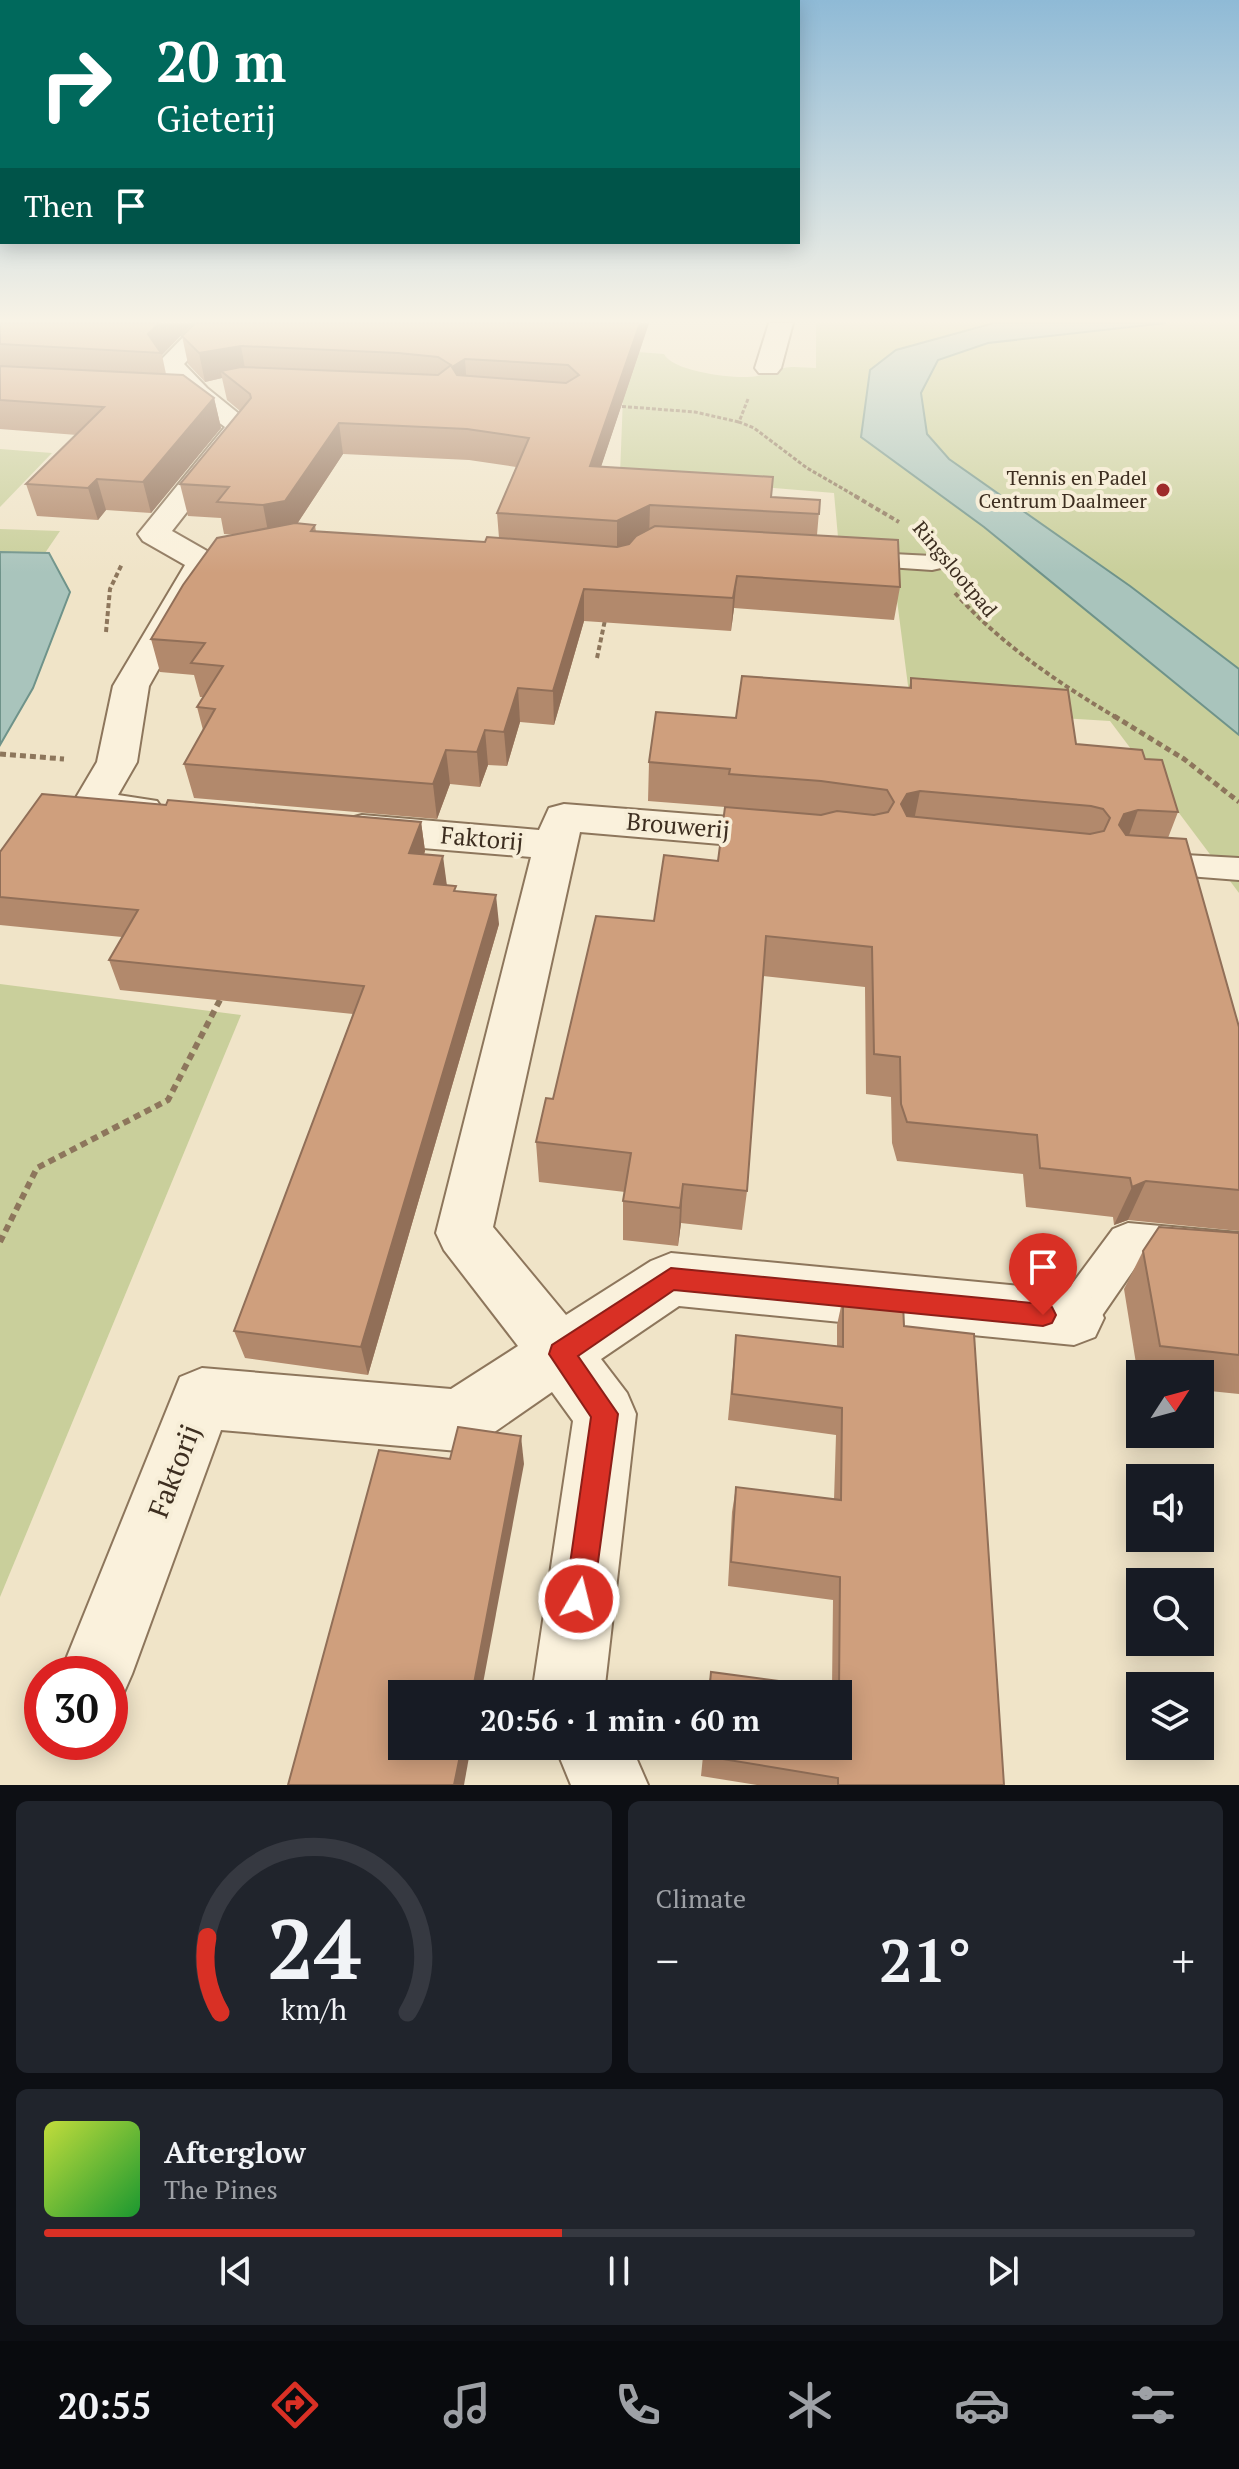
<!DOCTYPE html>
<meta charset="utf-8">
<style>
body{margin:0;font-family:"PT Serif",serif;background:#20242c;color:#f1f3f6;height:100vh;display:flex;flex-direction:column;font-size:30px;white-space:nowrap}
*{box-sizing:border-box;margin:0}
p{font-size:26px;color:#9ea1a6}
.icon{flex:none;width:44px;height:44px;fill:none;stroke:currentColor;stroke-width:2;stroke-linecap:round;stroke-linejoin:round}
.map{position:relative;height:1785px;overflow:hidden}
.panel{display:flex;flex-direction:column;gap:16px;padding:16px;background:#0d0f14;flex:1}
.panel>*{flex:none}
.banner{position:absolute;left:0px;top:0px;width:800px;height:244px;box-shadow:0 4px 20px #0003;background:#00695c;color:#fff;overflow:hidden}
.needle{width:52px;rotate:54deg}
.controls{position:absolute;left:1126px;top:1360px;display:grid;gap:16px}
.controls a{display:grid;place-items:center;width:88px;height:88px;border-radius:0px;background:#171b24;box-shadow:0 4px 20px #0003;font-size:40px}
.speed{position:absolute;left:24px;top:1656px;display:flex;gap:16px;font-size:40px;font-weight:700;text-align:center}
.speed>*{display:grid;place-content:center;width:104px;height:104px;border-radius:50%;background:#171b24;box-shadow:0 4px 20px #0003;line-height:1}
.speed .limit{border:12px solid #d22;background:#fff;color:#111}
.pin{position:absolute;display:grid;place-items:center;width:68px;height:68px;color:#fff;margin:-82px -34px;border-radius:50% 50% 50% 0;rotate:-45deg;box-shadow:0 0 8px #0007}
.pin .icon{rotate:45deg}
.me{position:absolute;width:88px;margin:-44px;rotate:8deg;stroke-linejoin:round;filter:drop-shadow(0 0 6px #0008)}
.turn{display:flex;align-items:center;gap:28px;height:168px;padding:0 24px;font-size:36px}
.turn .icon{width:104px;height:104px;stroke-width:2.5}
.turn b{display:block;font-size:56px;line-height:68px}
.then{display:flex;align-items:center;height:76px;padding:0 24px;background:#0003;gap:16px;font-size:30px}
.big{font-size:60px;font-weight:800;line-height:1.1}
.panel .card{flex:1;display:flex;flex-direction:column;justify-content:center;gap:12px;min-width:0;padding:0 28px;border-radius:12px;background:#20242c}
.panel .dial{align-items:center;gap:0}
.dial svg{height:208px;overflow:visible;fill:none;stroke:#363941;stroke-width:7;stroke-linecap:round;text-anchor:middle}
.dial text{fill:#f1f3f6;stroke:none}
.song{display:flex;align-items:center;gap:24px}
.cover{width:96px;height:96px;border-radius:12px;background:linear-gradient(135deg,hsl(70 70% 55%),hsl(130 70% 35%))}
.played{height:8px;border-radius:4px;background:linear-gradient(90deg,#d93025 45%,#363941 45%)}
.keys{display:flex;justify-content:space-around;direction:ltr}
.heat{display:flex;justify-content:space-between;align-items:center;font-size:44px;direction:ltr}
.panel .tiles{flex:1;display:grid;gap:16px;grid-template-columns:1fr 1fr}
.card:last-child{grid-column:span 2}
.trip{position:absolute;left:388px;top:1680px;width:464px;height:80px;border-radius:0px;background:#171b24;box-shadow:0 4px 20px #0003;font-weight:800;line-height:80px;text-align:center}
.tabs{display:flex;height:128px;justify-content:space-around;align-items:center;background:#090b0e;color:#9ea1a6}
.tabs .icon{width:56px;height:56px}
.tabs .active{color:#d93025}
.tabs b{font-size:36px;color:#f1f3f6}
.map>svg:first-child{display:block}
.green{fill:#c9cf9b}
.water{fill:#a9c4bc;stroke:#6f938a;stroke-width:2}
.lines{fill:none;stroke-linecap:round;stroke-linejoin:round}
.pedestrian-casing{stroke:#8d765c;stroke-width:4}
.minor-casing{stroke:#8d765c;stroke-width:4}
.path-far3{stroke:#8d765c;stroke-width:3;stroke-dasharray:4 2;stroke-linecap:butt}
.path-far2{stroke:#8d765c;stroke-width:4;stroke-dasharray:5 3;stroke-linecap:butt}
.path-far1{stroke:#8d765c;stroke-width:5;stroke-dasharray:6 4;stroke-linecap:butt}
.path{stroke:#8d765c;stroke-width:6;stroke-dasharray:7 5;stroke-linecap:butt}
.pedestrian{fill:#faf1dc;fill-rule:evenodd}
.minor{fill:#faf1dc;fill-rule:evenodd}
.wall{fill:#b2896c;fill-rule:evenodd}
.shaded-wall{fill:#916f58}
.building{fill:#cf9f7d;stroke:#916f58;stroke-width:2;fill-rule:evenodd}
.route{fill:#d93025;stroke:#8d1f18;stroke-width:2}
.poi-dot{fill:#9e2a2b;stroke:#f7eed8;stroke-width:3}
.labels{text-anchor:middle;stroke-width:8;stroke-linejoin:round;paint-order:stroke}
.far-poi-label{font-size:20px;fill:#3d2e20;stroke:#f7eed8;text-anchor:end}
.far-street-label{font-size:20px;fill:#3d2e20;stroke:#f7eed8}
.street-label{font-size:24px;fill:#3d2e20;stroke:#f7eed8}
.near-street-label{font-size:28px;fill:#3d2e20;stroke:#f7eed8}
</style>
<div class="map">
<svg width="1239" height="1785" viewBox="0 0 1239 1785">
<rect width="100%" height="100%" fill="#f0e4c8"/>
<!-- green -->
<g class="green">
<path d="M816,323H1239V893L1110,721L911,709L893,569L839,548L834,493L620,475L623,397L638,352L664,354C672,371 729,378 747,377C762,377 771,371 784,368C793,366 806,368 816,368Z"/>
<path d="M0,449L52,453L0,507Z"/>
<path d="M0,529L60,531L45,553L0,552Z"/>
<path d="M0,984L241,1015L0,1597Z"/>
</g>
<!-- water -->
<g class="water">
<path d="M994,323H1166L988,343L938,360L921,393L927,434L949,459L1130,586L1239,669V735L984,527L861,437L870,370L896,350Z"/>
<path d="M0,552L49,553L70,592L33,688L0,745Z"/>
</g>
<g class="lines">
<!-- pedestrian casing -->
<g class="pedestrian-casing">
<g id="pedestrian">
<path d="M853,552L932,556L941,558L944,563L941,568L932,570L844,564L841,559L844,554Z"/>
<path d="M1149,853L1239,858V880L1137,872L1132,864L1137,856Z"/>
<path d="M1128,1223L1239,1233V1271L1139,1262L1090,1333L1074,1339L1058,1333L1051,1318L1058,1303L1113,1229Z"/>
</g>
</g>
<!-- minor casing -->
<g class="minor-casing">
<g id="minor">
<path d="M197,323H223L184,364L207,388L254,426L172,531L214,555L219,562L149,686L137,762L118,795L157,801L163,810L157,819C132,826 101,822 77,815L71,806L97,762L113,686L185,565L143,541L138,534L225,427L189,400L157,364Z"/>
<path d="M769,323H793L781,368L777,373H759L755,368Z"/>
<path d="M564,804L780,821L795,825L801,835L795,845L780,849L580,832L493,1227L566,1315L651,1261L671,1253L1074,1291L1095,1299L1104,1318L1095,1337L1074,1345L679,1306L601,1359L627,1393L636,1414L604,1694H532L573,1421L552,1392L480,1442L458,1451L221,1430L132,1674L121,1699L110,1704V1674H60L180,1377L202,1368L451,1389L518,1346L444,1250L436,1233L531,857L362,843L347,839L341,829L347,819L362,815L539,830L549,808Z"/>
<path d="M555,1746H631L648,1785H571Z"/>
</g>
</g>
<!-- path-far3 -->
<g class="path-far3">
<path d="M748,399L739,422L754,428L807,468L859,498"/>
<path d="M616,406L695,412L739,422"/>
</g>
<!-- path-far2 -->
<g class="path-far2">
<path d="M855,496L899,522"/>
<path d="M955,593C1002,645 1057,682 1117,718"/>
<path d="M106,632L110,589L122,564"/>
<path d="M597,658L605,620"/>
</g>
<!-- path-far1 -->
<g class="path-far1">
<path d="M1114,716L1184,759L1239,802"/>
<path d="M0,754L64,759"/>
</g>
<!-- path -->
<path class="path" d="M0,1242L37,1168L168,1100L222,996"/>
<!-- pedestrian -->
<use href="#pedestrian" class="pedestrian"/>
<!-- minor -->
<use href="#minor" class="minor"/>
</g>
<!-- wall -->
<g class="wall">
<path d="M0,323H193L162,355L166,374L214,398L221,428L151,513L106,510L98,520L37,516L26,484L77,435L0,429Z"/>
<path d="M649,323L601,466L772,497L820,500L817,535L900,587L894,620L734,608L731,631L584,621L554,725L520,722L507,766L488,765L480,787L450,784L437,819L194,798L184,764L203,730L197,707L203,697H200L194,675L160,672L151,639L236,535L224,534L221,518L188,516L180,484L240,411L227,400L222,378L205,382L188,364L182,336ZM343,454L469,460L516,467L497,513L499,538L485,542L316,532L315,525L297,524Z"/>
<path d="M911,678L1076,744L1145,759L1178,812L1168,838L1239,1027V1231L1128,1220L1114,1225L1113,1217L1026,1207L1023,1174L897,1161L892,1143L891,1097L866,1094L865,987L763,976L747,1191L742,1230L681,1223L678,1246L623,1240V1201L625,1192L539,1182L536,1142L553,1099L654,921L718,861L725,807L648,801L649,762L736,718L909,688Z"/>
<path d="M166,805L421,822L425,851L424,855L447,885L456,891L499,924L368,1375L245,1358L234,1331L353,1014L120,990L109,960L122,937L0,925V852Z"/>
<path d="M1239,1233V1394L1200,1390V1374H1140L1139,1382L1124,1289L1143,1251Z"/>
<path d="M843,1297L904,1326L1004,1785H757L701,1776L704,1746H838V1694H707L711,1672L832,1688L833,1600L728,1586L732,1512L736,1487L834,1500L836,1435L728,1420L736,1335L837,1347V1325Z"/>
</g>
<!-- shaded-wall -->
<g class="shaded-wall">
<path d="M159,323H193L162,355L148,334Z"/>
<path d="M640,323H649L591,497L590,466Z"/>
<path d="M241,346L246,374L221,371L222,378L205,382L199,353Z"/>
<path d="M465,359L467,388L452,367Z"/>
<path d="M214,398L221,428L151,513L143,482Z"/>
<path d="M339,423L343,454L291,533L269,537L263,505Z"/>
<path d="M97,479L106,510L98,520L88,488Z"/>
<path d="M650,505L649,537L617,553V521Z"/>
<path d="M737,576L734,608L731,631L733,598Z"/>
<path d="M584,589V621L554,725L553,691Z"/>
<path d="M518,688L520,722L507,766L504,732Z"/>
<path d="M485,730L488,765L480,787L477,752Z"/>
<path d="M446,750L450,784L437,819L433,784Z"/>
<path d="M920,791L912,830L901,804L907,794Z"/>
<path d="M1138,810L1124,849L1119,825L1124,814Z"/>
<path d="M421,822L425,851L413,883L409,853Z"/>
<path d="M443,856L447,886L434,884Z"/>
<path d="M496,895L499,924L368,1375L361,1347Z"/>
<path d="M1146,1181L1128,1220L1114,1225L1132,1187Z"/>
<path d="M683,1184L681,1223L678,1246L680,1208Z"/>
<path d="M521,1436L524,1464L481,1694H472Z"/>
<path d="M462,1746H471L464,1785H454Z"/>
</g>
<!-- building -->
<g class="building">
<path d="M0,323H159L148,334L161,353L0,344Z"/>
<path d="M195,323H640L590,466L773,477L771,497L820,500L819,514L650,505L617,521L497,513L529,438L467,429L339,423L285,501L263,505L217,502L229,487L180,484L251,398L250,394L221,371L241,367L438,375L451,365L438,357L398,353L241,346L199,353L182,336ZM465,359L568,365L579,375L566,383L457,375L452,367Z"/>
<path d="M0,366L183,375L214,398L143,482L97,479L88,488L26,484L104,407L0,400Z"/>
<path d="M295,523L315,525L311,531L485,542L487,537L617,547L629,544L636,536L655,526L898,540L900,587L737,576L733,598L584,589L553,691L518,688L504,732L485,730L477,752L446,750L433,784L184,764L215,709L197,707L223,666L191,663L205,643L151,639L183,585L217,538Z"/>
<path d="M742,676L911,688V678L1068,690L1076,744L1142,750L1145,759L1162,760L1178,812L1138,810L1124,814L1119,825L1126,835L1186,839L1239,1027V1190L1146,1181L1132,1187L1130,1178L1040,1168L1037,1135L907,1122L901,1104L900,1057L874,1054L872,947L766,936L747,1191L683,1184L680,1208L623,1201L631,1153L536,1142L546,1098L553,1099L596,916L654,921L664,855L718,861L725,807L821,815L837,811L874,815L888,812L894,802L887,790L821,781L729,774L730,769L649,762L656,712L736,718ZM920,791L1091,806L1103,809L1110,818L1104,831L1090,834L907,816L901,804L907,794Z"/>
<path d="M42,794L166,805L168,800L421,822L409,853L443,856L434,884L456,886L454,891L496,895L361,1347L234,1331L364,986L109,960L138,910L0,897V852Z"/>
<path d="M1159,1227L1239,1233V1355L1160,1346L1143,1251Z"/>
<path d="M843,1297L903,1303L904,1326L974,1334L1004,1785H838V1778L704,1756L705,1746H838V1694H709L711,1672L839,1689L840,1577L731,1562L736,1487L841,1500L842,1408L732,1394L736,1335L843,1347Z"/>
<path d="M458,1427L521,1436L472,1694H402V1746H462L454,1785H288L379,1450L450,1459Z"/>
</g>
<!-- sky -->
<linearGradient id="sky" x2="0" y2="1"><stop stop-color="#8fbad6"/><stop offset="0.56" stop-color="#f8f3e6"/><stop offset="1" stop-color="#f8f3e6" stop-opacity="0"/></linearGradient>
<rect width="1239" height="573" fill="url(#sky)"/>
<!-- route -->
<path class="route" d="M671,1268L1043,1304L1052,1307L1056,1315L1052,1323L1043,1326L674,1290L578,1356L618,1414L593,1599L589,1609L579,1613L569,1609L565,1599L591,1417L549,1354L552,1345Z"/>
<!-- markers -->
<circle class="poi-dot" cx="1163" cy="490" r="8"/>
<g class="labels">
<!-- far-poi labels -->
<g class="far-poi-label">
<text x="1147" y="485">Tennis en Padel<tspan x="1147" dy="23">Centrum Daalmeer</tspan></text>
</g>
<!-- far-street labels -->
<g class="far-street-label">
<text transform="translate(955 569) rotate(50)" y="7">Ringslootpad</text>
</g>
<!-- street labels -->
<g class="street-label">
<text transform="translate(678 826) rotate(5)" y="8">Brouwerij</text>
<text transform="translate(482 839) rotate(5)" y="8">Faktorij</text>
</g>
<!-- near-street labels -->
<g class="near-street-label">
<text transform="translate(174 1471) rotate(-69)" y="10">Faktorij</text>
</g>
</g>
</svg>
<div class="controls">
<a><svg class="needle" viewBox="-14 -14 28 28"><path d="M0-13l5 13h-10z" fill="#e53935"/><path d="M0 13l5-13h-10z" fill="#9ea1a6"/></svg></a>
<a><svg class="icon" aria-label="sound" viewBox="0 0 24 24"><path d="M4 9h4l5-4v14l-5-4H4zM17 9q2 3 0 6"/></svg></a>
<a><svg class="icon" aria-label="search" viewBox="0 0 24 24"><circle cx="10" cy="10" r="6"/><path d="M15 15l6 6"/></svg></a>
<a><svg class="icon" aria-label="layers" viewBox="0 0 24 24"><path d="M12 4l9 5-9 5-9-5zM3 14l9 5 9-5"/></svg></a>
</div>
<div class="speed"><div class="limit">30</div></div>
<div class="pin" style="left:1043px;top:1315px;background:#d93025"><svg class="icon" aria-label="arrive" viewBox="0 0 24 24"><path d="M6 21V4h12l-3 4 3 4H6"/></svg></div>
<svg class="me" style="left:579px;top:1599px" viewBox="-20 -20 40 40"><circle r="17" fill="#d93025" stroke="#fff" stroke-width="3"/><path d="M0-11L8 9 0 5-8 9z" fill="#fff"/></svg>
<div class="trip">20:56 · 1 min · 60 m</div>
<div class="banner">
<div class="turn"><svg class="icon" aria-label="right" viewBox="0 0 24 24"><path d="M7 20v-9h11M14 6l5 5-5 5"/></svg><div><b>20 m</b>Gieterij</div></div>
<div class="then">Then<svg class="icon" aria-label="arrive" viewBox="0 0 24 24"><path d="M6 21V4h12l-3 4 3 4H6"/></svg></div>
</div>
</div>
<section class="panel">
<div class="tiles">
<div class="card dial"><svg viewBox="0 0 100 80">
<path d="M14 69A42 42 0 1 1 86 69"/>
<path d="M14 69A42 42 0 0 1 9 40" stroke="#d93025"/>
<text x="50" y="56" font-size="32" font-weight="700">24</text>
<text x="50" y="72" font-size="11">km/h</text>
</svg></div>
<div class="card"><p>Climate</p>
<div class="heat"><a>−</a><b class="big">21°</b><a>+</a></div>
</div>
<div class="card">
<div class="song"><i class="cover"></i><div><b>Afterglow</b><p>The Pines</p></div></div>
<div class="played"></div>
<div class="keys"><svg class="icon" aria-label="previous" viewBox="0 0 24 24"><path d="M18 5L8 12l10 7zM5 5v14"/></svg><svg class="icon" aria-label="pause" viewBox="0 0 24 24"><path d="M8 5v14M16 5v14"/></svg><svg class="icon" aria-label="next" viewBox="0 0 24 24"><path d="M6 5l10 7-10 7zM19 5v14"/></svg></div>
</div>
</div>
</section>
<nav class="tabs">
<b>20:55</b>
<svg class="icon active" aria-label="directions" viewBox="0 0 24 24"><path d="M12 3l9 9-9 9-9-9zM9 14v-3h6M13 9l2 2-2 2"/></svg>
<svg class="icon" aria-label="music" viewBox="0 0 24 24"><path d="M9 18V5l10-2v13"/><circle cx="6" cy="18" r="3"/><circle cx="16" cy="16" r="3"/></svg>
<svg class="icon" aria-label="phone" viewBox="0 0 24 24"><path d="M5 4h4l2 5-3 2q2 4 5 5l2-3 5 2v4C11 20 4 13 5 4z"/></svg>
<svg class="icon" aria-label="climate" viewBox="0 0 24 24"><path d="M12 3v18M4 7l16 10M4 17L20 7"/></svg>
<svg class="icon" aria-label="car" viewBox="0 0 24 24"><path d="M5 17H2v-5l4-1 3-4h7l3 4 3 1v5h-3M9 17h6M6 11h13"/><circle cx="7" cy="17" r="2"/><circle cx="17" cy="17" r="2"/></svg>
<svg class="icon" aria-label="filters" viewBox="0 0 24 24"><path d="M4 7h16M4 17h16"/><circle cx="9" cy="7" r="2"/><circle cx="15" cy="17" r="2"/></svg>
</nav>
